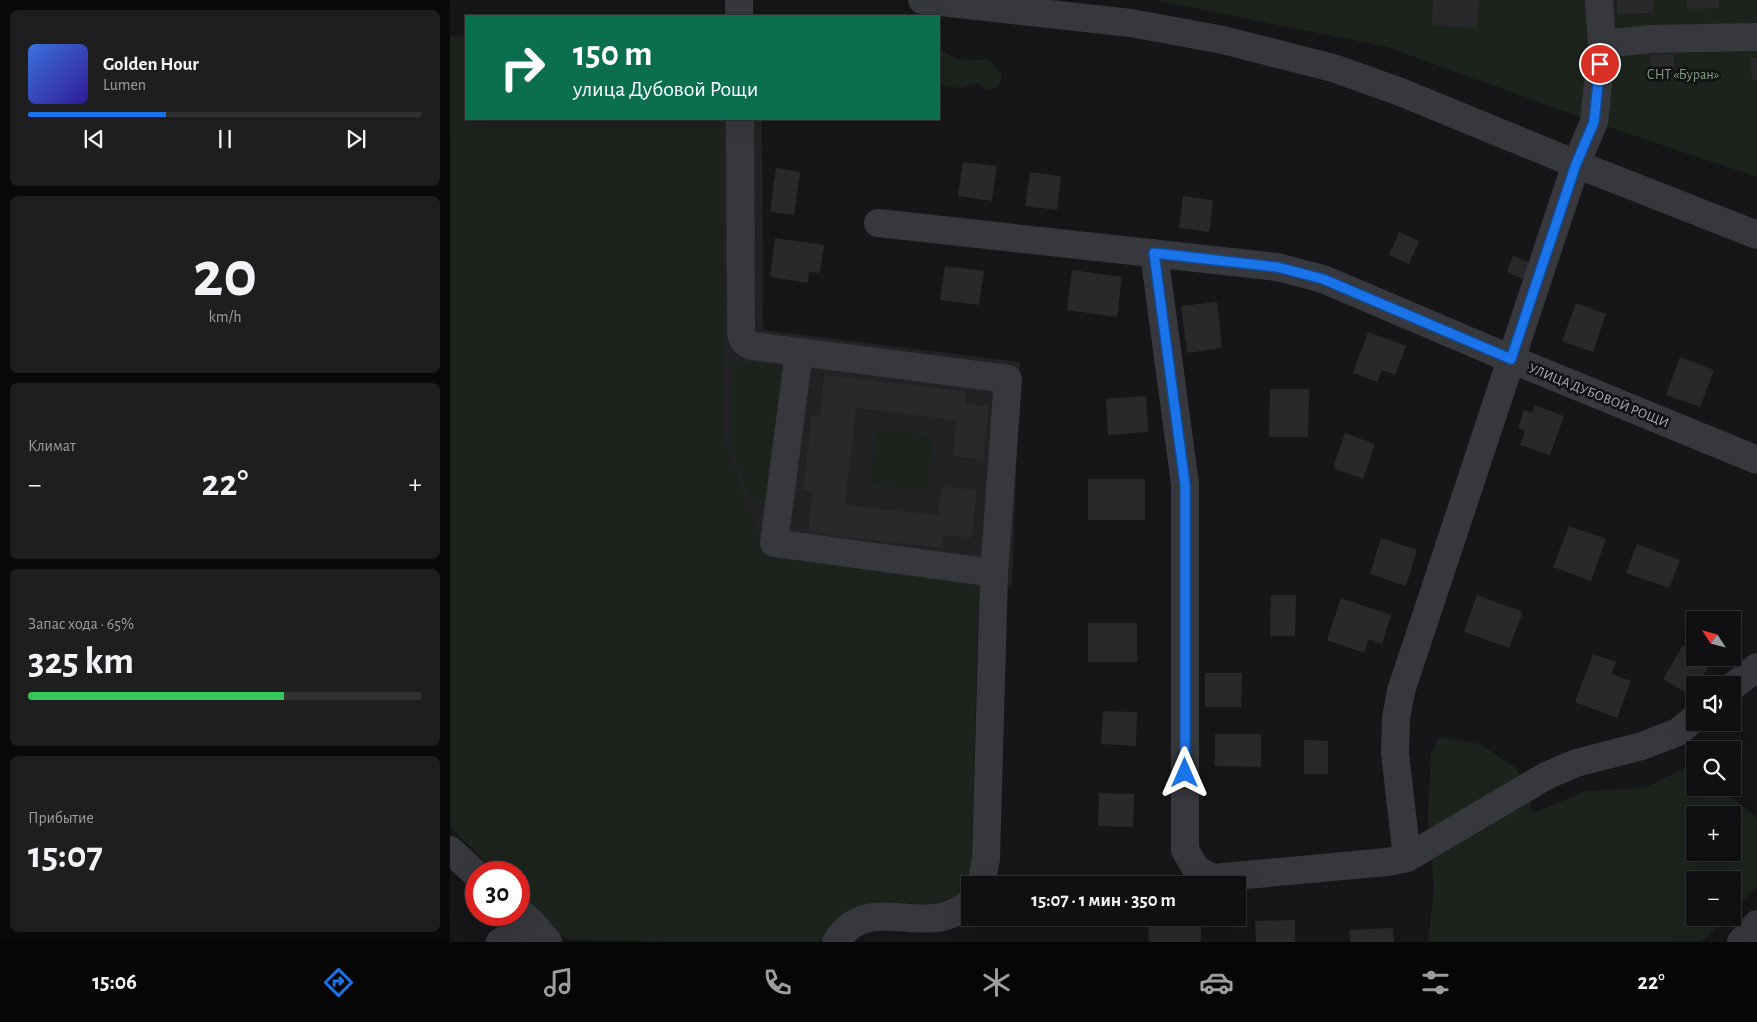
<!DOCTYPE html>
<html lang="ru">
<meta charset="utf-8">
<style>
body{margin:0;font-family:"Alegreya Sans",sans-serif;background:#1e1e20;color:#f1f3f6;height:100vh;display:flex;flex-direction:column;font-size:19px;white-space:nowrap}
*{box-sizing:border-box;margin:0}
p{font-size:16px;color:#9c9d9f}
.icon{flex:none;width:28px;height:28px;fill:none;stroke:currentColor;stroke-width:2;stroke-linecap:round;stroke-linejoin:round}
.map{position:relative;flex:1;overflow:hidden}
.panel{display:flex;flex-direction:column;gap:10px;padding:10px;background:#09090a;width:450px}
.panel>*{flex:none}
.guide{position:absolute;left:15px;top:15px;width:475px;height:105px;border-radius:0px;box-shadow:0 5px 20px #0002,0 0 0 1px #303032;background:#0b6e4f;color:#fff;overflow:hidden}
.needle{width:32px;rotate:306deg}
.tools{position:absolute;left:1236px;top:611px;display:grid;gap:10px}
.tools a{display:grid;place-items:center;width:55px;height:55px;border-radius:0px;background:#101012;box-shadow:0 5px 20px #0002,0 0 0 1px #303032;font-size:25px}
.speed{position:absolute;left:15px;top:861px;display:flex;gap:10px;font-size:25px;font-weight:700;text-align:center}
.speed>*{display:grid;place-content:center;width:65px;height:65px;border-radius:50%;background:#101012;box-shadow:0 5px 20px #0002,0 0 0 1px #303032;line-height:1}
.speed .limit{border:8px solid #d22;background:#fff;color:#111}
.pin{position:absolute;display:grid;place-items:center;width:42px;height:42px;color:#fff;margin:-21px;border:2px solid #fff;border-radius:50%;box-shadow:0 1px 5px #0007}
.me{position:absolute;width:55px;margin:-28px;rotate:0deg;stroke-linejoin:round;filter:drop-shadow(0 0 4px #0008)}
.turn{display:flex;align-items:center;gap:18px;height:105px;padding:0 25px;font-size:22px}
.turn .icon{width:65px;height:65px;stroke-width:2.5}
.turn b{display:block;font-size:35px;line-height:42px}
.big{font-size:38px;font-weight:700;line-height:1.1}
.panel .widget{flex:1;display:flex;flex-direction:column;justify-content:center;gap:8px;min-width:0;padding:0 18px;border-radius:8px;background:#1e1e20}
.panel .dial{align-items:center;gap:0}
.dial b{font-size:65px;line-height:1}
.song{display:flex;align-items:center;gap:15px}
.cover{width:60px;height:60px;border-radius:8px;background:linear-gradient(135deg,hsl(220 70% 55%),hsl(250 70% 35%))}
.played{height:5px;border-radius:2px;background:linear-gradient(90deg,#1a73e8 35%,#303032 35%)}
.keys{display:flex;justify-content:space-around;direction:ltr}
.heat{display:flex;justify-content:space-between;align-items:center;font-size:28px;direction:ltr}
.charge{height:8px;border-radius:4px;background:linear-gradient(90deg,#34c759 65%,#303032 0)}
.trip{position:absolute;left:511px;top:876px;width:285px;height:50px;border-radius:0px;background:#101012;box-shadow:0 5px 20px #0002,0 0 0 1px #303032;font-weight:700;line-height:50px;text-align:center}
.dock{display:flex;height:80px;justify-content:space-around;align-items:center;background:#060607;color:#9c9d9f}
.dock .icon{width:35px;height:35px}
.dock .on{color:#1a73e8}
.dock b{font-size:22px;color:#f1f3f6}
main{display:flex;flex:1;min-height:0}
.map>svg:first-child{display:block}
.built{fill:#222225}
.green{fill:#1c231d;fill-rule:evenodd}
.building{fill:#29292c}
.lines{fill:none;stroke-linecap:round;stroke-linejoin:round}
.minor{stroke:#37383d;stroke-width:28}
.route-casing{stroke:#114b97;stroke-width:12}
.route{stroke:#1a73e8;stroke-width:9}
.labels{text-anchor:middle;stroke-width:5;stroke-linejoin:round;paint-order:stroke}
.park-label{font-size:14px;fill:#7fa381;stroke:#111113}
.street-label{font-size:14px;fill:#a8adb8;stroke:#111113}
</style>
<main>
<section class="panel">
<div class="widget">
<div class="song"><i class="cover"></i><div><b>Golden Hour</b><p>Lumen</p></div></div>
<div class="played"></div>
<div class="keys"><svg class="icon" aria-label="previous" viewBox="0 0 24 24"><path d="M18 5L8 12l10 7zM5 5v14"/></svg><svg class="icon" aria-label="pause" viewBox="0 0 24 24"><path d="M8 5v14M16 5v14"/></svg><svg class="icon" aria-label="next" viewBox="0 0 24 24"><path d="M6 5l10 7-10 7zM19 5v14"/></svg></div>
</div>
<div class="widget dial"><b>20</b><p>km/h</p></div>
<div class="widget"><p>Климат</p>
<div class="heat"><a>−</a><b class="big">22°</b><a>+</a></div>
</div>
<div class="widget"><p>Запас хода · 65%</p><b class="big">325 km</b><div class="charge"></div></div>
<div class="widget"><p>Прибытие</p><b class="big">15:07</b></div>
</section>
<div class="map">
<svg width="1307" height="942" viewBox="0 0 1307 942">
<rect width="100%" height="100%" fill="#161618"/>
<!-- built -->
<path class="built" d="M272,119H312L313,330L570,362L562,587L314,552L273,441Z"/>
<!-- green -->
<g class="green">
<path d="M704,0H1307V177L1144,122L937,47Z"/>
<path d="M0,36L16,37V119H272L273,441L314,551L529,582L521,875C519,884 517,893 509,899C500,905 489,904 479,904C434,903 394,895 370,942H221L118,939L103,931L69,896V872H46L0,827Z"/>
<path d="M489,45C500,62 520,61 539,59L552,76L548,87L537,90L527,83L508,88L489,85Z"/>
<path d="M281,362L332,365L317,501L300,499L279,442Z"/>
<path d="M426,429L483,436L477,490L420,484Z"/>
<path d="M989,737L1030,744L1067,769L1083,813L1136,791L1195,788L1241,765L1245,767V788H1270L1307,818V887L1283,911L1282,880H1245V918H1276L1251,942H978L984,887L978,816L981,755ZM1245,815H1282V852H1245Z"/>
</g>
<!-- building -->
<g class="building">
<path d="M983,0H1029L1027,28L982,25Z"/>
<path d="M1167,0H1203V13L1167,14Z"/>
<path d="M1236,0H1268L1269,8L1237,9Z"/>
<path d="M1224,54V74L1201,75L1200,55Z"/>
<path d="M1301,58H1307V80H1302Z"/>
<path d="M513,162L547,166L542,201L508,196Z"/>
<path d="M326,168L350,172L344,215L320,212Z"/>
<path d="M580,172L611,176L607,210L575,206Z"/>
<path d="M733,196L763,200L759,232L729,228Z"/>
<path d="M949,232L969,241L959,264L939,255Z"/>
<path d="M325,238L374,245L370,273L359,272L358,283L320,277Z"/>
<path d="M1063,256L1080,263L1073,279L1057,272Z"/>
<path d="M495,266L534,271L529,305L490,300Z"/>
<path d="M622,270L672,277L667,317L617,310Z"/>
<path d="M767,302L772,348L737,353L731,306Z"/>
<path d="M1126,303L1156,314L1143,352L1112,341Z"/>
<path d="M918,332L956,346L945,375L932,370L927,382L903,373Z"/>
<path d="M1230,357L1264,370L1250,407L1216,395Z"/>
<path d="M374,375L516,391L515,404L539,406L533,460L503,456L507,420L406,408L395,505L488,515L492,486L527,490L521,538L493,535L491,548L358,533L363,491L353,489L362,415L370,416Z"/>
<path d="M820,389H859L858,437H819Z"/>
<path d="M696,396L698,432L658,435L656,399Z"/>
<path d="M1085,405L1114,416L1100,455L1070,445L1075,431L1068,428L1074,410L1082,413Z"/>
<path d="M895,433L925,444L913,479L883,468Z"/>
<rect x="638" y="479" width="57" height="41"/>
<path d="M1119,526L1156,539L1141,581L1103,567Z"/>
<path d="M931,538L967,550L956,586L920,574Z"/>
<path d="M1187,544L1230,560L1219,588L1176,573Z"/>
<path d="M821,595H846L845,636H820Z"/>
<path d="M1027,595L1073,612L1059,648L1014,632Z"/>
<path d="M891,598L941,615L932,644L919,639L914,653L877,640Z"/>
<rect x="638" y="623" width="49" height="39"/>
<path d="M1233,645L1245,653V658H1253L1261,663L1247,685H1245V689L1241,696L1213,679Z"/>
<path d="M1143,654L1166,662L1161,674L1181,681L1167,718L1125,702Z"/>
<path d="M755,673H792L791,707H755Z"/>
<path d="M653,711L687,712L686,746L651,744Z"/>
<path d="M765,734H811V767L765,766Z"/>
<path d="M854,740L878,741V774H854Z"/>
<path d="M649,793L684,794L683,827L648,826Z"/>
<path d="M698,918H751V942H699Z"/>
<path d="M845,920V942H806L805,921Z"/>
<path d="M943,928L944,942H900L899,930Z"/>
</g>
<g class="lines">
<!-- minor -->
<g class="minor">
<path d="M289,0V16"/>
<path d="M472,0L681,23L773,40L883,68L948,91L1126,164L1307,235"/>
<path d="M1152,44L1201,39L1307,37"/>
<path d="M290,119L291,333C293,341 295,344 303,346L558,379L544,573L536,859L531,885"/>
<path d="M428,223L827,267L873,279L1061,359L1307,460"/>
<path d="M704,253L735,484V850L746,869L763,878L937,862L957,858L1096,776L1126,763L1192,746L1228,732L1245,718"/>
<path d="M349,352L324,543L544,573"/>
<path d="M1282,687L1307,667"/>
<path d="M0,850L26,874"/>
<path d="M957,858L945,753L946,718L951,691L1126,164L1144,122L1152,44L1149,0"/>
<path d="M69,911L83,924L98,942"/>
<path d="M50,942L83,924"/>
<path d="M386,942C411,902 448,922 485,918C499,917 509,911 520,903"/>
<path d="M1291,942L1307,924"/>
</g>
</g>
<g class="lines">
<!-- route casing -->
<g class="route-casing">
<path id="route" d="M735,773V484L704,253L827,267L873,279L1061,359L1126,164L1144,122L1150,64"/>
</g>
<!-- route -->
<use href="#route" class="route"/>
</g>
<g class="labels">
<!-- park labels -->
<g class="park-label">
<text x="1233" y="79">СНТ «Буран»</text>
</g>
<!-- street labels -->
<g class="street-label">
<text transform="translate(1149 395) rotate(22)" y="5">УЛИЦА ДУБОВОЙ РОЩИ</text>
</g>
</g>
</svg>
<div class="tools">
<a><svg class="needle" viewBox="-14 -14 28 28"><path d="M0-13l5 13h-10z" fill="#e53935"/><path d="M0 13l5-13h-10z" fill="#9c9d9f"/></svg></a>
<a><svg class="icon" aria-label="sound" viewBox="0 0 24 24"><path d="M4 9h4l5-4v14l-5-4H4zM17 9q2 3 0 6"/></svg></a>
<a><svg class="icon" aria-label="search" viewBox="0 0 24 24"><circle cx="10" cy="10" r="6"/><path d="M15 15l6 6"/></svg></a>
<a>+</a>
<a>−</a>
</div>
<div class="speed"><div class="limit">30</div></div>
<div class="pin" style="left:1150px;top:64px;background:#d93025"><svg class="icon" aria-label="arrive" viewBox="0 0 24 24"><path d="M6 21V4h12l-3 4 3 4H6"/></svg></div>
<svg class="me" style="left:735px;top:773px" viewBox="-20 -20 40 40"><path d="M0-17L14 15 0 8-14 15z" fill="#1a73e8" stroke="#fff" stroke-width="4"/></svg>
<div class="trip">15:07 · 1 мин · 350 m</div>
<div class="guide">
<div class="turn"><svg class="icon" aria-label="right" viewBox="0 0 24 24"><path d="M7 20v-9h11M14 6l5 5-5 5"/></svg><div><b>150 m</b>улица Дубовой Рощи</div></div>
</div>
</div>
</main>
<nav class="dock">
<b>15:06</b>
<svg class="icon on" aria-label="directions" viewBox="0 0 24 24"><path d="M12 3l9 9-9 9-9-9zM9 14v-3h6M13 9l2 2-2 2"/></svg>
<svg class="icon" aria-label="music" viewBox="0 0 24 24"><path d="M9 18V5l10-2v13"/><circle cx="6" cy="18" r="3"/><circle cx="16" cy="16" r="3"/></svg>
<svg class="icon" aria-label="phone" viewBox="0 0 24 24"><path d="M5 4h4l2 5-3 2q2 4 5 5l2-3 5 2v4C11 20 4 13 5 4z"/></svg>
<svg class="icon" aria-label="climate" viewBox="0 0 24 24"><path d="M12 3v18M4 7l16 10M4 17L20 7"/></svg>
<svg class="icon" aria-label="car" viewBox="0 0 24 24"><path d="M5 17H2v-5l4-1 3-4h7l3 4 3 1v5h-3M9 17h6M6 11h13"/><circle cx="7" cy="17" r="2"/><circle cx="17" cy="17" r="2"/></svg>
<svg class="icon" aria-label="filters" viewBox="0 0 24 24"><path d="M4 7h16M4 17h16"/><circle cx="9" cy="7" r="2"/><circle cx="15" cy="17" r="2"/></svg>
<b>22°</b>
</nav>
